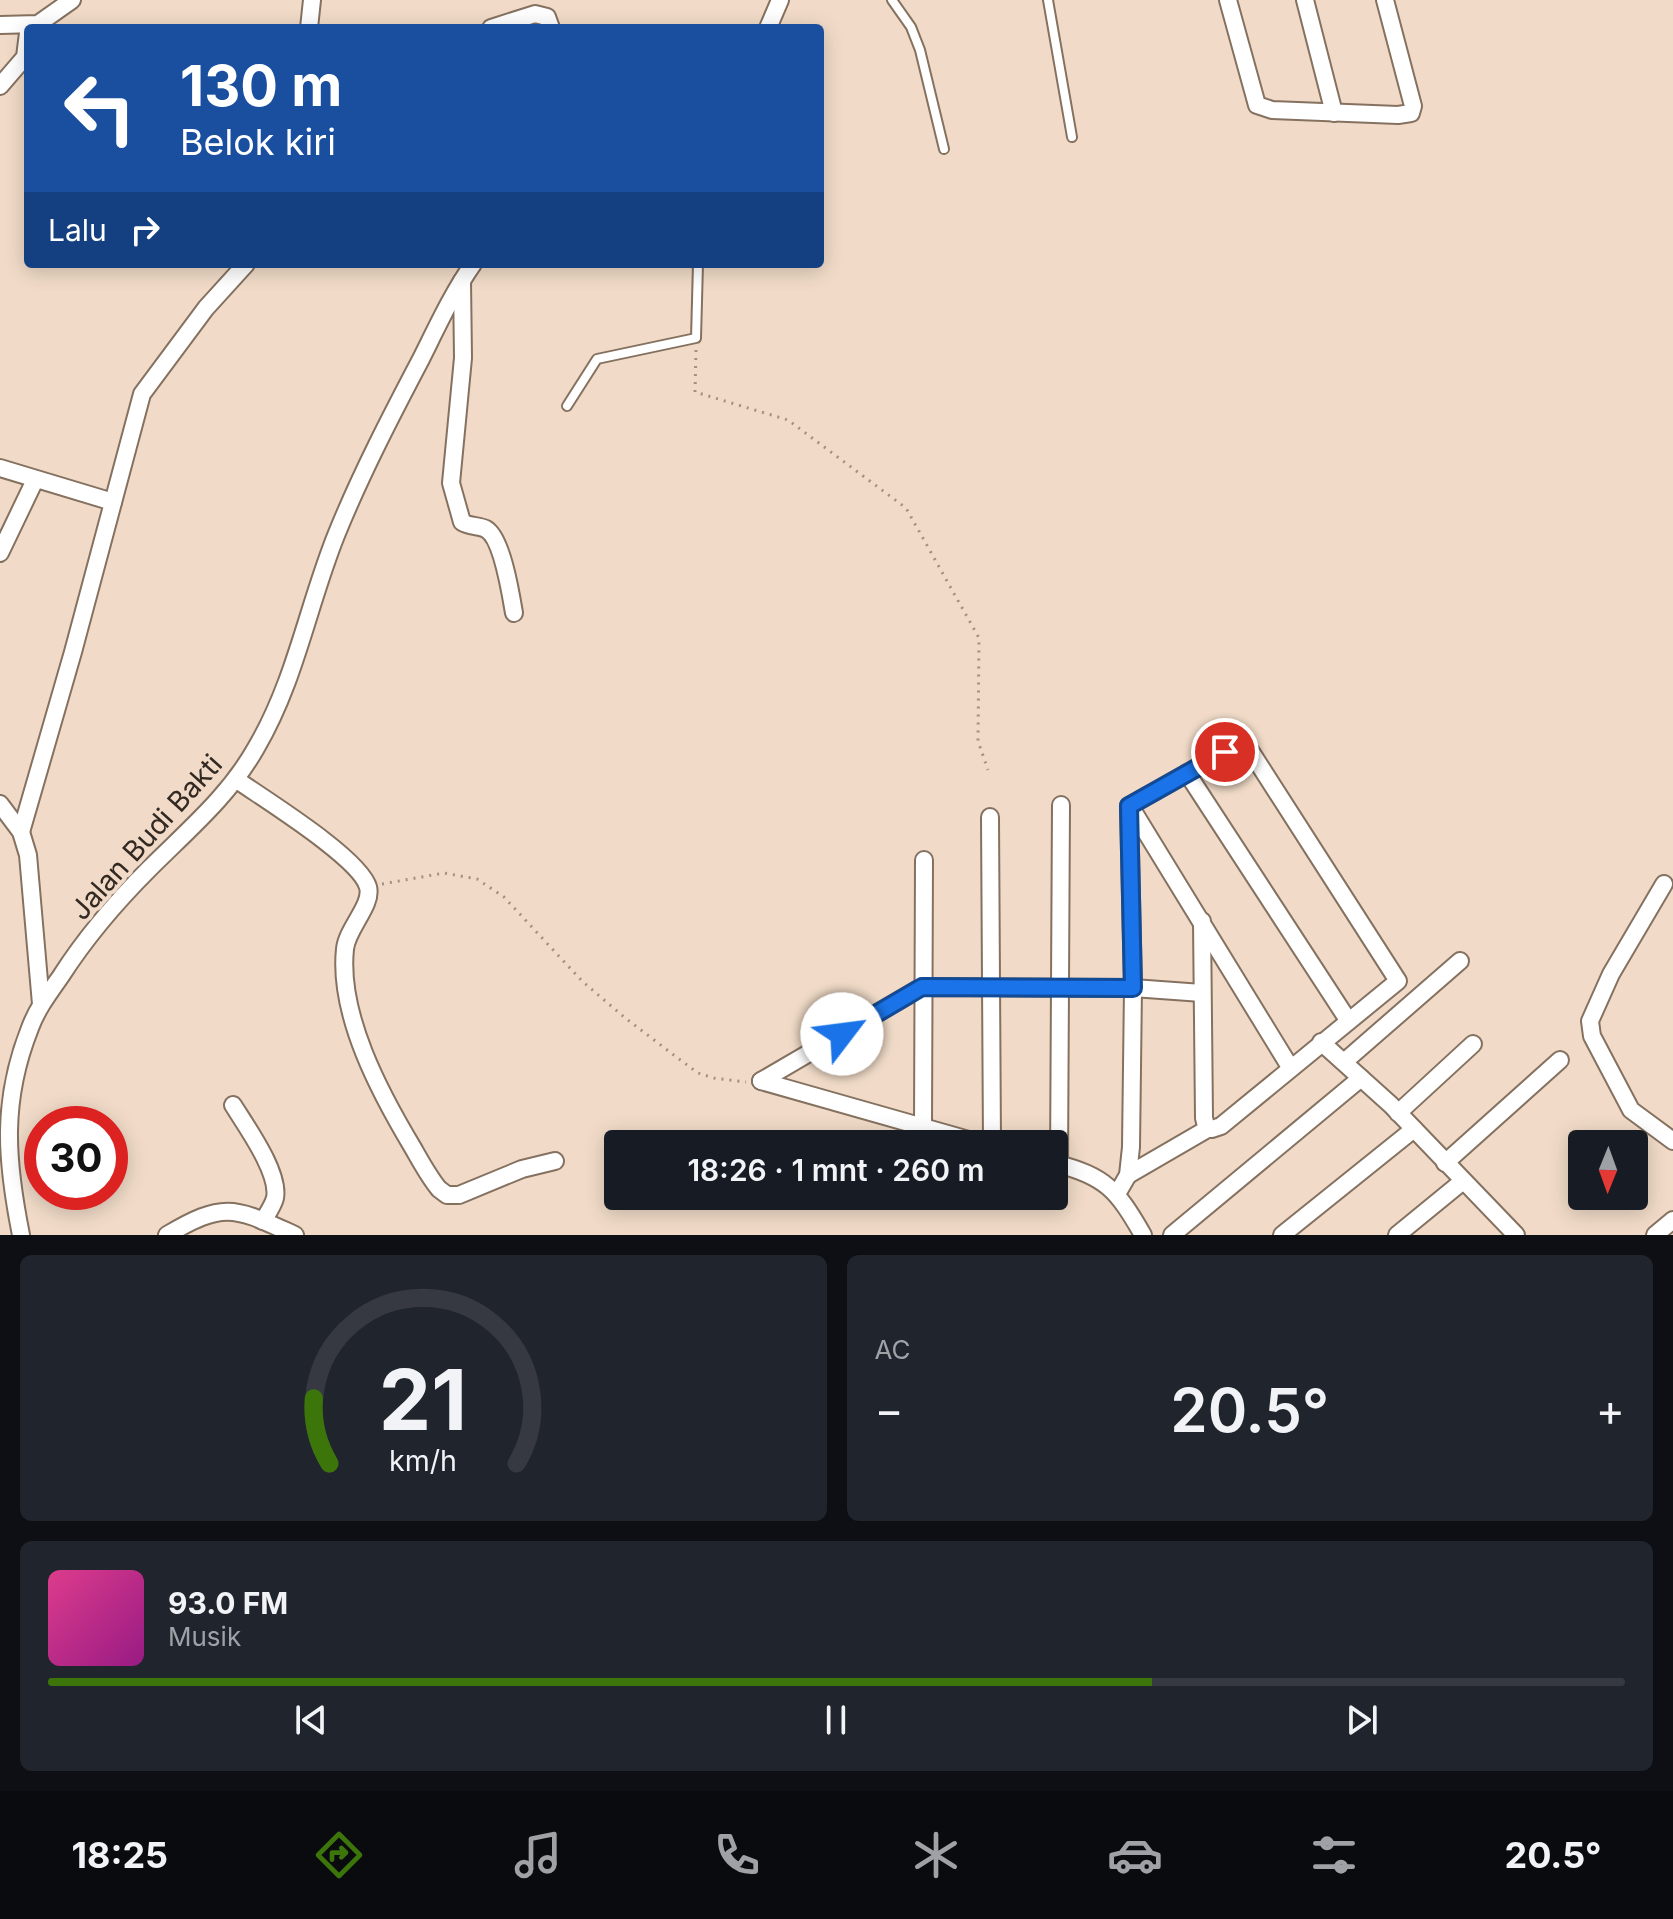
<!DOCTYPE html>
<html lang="id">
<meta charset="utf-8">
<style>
body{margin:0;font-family:Inter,sans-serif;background:#20242c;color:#f1f3f6;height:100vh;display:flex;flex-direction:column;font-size:30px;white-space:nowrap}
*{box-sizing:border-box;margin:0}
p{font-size:26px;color:#9ea1a6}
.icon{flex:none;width:44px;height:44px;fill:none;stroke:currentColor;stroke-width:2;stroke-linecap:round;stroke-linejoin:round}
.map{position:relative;height:1235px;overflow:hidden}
.drawer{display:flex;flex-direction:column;gap:20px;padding:20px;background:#0d0f14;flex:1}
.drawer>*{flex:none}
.hud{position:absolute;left:24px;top:24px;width:800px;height:244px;border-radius:8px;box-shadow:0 4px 20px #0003;background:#1a4fa0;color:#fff;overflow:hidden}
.needle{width:52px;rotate:181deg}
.tools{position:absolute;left:1568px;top:1130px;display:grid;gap:16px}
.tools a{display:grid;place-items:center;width:80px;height:80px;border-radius:8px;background:#171b24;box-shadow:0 4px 20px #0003;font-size:40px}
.speed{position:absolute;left:24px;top:1106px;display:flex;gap:16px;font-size:40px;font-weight:700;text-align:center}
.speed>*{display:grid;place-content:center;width:104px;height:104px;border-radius:50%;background:#171b24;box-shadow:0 4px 20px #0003;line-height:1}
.speed .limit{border:12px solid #d22;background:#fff;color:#111}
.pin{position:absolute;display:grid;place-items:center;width:68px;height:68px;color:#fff;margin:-34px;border:4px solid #fff;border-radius:50%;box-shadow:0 2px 8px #0007}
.me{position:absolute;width:88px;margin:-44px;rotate:60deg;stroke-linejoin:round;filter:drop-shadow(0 0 6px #0008)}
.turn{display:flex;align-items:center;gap:28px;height:168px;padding:0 24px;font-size:36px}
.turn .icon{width:104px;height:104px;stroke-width:2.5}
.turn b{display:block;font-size:56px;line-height:68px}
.then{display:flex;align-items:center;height:76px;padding:0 24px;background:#0003;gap:16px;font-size:30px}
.big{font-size:60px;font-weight:600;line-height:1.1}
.drawer .card{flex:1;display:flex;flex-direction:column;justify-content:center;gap:12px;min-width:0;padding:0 28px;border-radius:12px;background:#20242c}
.drawer .dial{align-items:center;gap:0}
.dial svg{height:208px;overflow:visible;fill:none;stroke:#363941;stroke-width:7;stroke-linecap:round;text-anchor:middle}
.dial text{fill:#f1f3f6;stroke:none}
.song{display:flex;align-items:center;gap:24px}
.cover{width:96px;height:96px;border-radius:12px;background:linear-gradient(135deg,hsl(330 70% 55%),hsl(310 70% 35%))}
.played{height:8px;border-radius:4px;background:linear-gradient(90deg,#3c760a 70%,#363941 70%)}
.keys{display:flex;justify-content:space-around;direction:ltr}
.heat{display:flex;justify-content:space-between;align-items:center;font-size:44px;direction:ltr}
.drawer .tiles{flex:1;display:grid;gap:20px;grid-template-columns:1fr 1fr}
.card:last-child{grid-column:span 2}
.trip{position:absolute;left:604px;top:1130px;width:464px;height:80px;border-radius:8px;background:#171b24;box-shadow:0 4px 20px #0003;font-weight:600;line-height:80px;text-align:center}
.tabs{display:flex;height:128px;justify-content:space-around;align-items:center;background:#090b0e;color:#9ea1a6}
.tabs .icon{width:56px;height:56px}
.tabs .active{color:#3c760a}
.tabs b{font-size:36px;color:#f1f3f6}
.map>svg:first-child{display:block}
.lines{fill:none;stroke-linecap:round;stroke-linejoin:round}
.service-casing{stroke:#857160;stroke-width:12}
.minor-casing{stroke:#857160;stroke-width:20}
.path{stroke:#a19183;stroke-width:3;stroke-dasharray:2 6;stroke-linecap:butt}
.service{stroke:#fff;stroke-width:8}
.minor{stroke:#fff;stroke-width:16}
.route-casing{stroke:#114b97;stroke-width:20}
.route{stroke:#1a73e8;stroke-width:14}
.labels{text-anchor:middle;stroke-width:8;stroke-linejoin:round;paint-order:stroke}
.street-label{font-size:28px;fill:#322922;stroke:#f1dbc8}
</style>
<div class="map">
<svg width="1673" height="1235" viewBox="0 0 1673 1235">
<rect width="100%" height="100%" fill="#f1dbc8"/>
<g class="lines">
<!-- service casing -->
<g class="service-casing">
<g id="service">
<path d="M892,0L911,27L920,50L944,149"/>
<path d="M1048,0L1072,137"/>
<path d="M567,406L597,359L696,338L698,264"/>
</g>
</g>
<!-- minor casing -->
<g class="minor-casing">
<g id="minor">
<path d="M1228,0L1257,105L1272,110L1398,115L1411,113L1413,106L1385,0"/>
<path d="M1305,0L1334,113"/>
<path d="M0,25L38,24L72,0"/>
<path d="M309,28L312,0"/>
<path d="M491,28L535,14L547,17L551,28"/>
<path d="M768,28L780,0"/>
<path d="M0,86L25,57L28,33"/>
<path d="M462,281L463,358L451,483L462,522C470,527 478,525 486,529C502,538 511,595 514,613"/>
<path d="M0,468L113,502"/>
<path d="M0,553L35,480"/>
<path d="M1187,773L1348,1020"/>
<path d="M237,780C264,799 360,858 368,887C373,905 347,928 345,949C338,1015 380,1093 413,1148C421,1162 429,1177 439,1189L447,1195H459L522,1169L555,1161"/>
<path d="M0,804L21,832L28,855L41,1004"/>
<path d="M1129,806L1244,741L1398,981L1221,1126L1212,1129L1206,1126L1204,1118L1202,921"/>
<path d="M1130,806L1290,1067"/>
<path d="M990,817L992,1144"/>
<path d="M21,832L73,652L142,394L206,308L246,264"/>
<path d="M1664,884L1611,974L1590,1021L1592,1036L1631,1110L1673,1141"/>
<path d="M1321,1042L1391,1105L1516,1235"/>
<path d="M1344,1062L1460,961"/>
<path d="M761,1081L922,987L1133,988L1202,993"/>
<path d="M761,1081L983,1144"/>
<path d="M233,1105C246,1126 280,1173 275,1198C273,1206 267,1214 263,1221"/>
<path d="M1398,1113L1473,1044"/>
<path d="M923,1127L924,860"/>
<path d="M1054,1163C1106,1176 1117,1190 1143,1235"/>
<path d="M1445,1163L1560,1060"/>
<path d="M1059,1164L1061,805"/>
<path d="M1128,1175L1209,1128"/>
<path d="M1117,1194L1128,1175L1131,1147L1133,988L1129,806"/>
<path d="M21,1235C6,1160 1,1101 30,1028C37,1009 49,993 61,976C86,937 116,902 149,869C188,830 229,796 256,748C296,680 308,604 337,533C361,474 391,416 421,359C437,327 452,294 473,264"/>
<path d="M167,1235C226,1200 235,1208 295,1235"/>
<path d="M1172,1235L1361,1078"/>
<path d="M1282,1235L1414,1129"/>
<path d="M1397,1235L1463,1181"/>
<path d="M1655,1235L1673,1220"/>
</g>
</g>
<!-- path -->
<g class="path">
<path d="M696,350L695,392L788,420L906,508L979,638L978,741L988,770"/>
<path d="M382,884L444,873L477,879L504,897L582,981L624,1017L679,1059L698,1073L714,1078L746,1082"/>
</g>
<!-- service -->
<use href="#service" class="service"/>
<!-- minor -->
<use href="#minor" class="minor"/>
</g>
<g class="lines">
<!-- route casing -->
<g class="route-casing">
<path id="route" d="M842,1034L922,987L1133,988L1129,806L1225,752"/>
</g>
<!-- route -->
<use href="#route" class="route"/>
</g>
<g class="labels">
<!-- street labels -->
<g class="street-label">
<text transform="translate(146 837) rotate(-48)" y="10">Jalan Budi Bakti</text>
</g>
</g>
</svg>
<div class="tools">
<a><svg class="needle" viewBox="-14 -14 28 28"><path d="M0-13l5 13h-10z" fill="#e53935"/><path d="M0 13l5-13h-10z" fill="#9ea1a6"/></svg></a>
</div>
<div class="speed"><div class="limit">30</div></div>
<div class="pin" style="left:1225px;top:752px;background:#d93025"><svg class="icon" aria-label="arrive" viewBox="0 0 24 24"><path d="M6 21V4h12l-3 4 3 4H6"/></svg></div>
<svg class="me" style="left:842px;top:1034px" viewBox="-20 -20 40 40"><circle r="19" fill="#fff"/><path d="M0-13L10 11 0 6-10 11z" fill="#1a73e8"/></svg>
<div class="trip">18:26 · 1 mnt · 260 m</div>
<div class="hud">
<div class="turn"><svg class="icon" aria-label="left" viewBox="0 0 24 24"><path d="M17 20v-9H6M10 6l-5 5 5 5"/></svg><div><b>130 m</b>Belok kiri</div></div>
<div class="then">Lalu<svg class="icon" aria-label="right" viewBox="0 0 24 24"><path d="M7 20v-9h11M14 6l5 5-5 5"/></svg></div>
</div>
</div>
<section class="drawer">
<div class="tiles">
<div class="card dial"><svg viewBox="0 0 100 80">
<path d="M14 69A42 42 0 1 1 86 69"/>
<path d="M14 69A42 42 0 0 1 8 44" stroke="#3c760a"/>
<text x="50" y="56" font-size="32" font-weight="700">21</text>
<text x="50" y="72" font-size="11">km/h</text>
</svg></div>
<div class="card"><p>AC</p>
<div class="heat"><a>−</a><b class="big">20.5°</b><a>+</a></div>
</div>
<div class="card">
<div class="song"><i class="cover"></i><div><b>93.0 FM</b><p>Musik</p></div></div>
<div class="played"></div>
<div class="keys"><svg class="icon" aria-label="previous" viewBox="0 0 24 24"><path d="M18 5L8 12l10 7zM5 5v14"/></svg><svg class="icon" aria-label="pause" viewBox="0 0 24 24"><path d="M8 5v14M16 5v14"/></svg><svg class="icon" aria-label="next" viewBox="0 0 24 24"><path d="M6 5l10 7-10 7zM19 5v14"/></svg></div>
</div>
</div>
</section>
<nav class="tabs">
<b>18:25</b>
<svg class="icon active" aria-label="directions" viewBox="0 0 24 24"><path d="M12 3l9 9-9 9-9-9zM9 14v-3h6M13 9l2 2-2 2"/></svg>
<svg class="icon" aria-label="music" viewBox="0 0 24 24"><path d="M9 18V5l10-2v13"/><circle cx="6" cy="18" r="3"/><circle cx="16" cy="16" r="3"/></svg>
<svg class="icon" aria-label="phone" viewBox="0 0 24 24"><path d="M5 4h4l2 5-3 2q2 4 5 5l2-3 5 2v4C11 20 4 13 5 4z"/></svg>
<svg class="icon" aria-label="climate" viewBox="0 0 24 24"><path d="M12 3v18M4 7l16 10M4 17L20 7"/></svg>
<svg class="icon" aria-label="car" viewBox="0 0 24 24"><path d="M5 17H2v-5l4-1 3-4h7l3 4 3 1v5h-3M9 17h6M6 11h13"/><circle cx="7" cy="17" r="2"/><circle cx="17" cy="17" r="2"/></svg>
<svg class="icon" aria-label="filters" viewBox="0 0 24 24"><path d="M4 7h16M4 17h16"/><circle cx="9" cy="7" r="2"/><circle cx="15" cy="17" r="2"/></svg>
<b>20.5°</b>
</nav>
